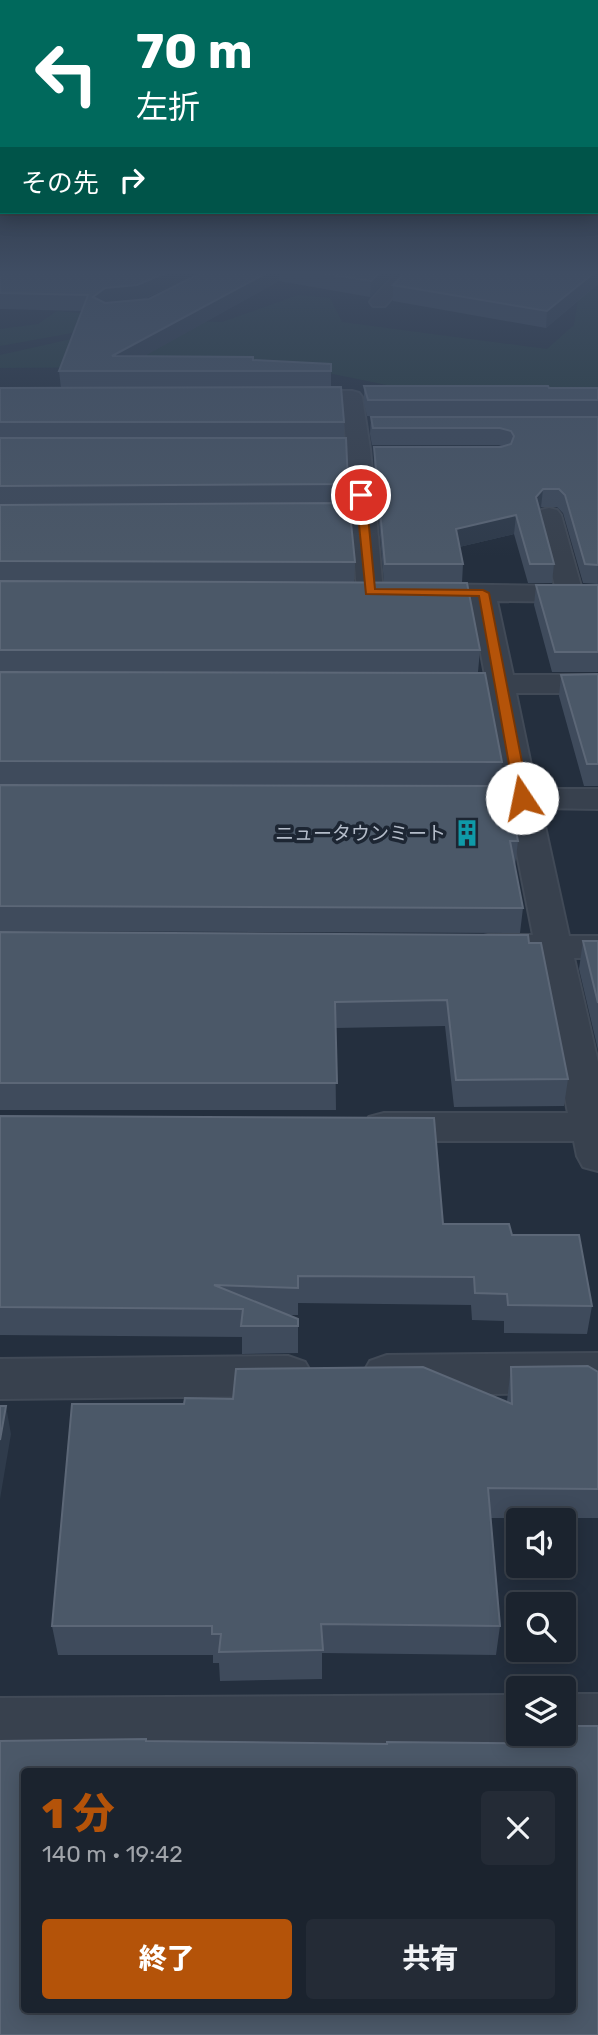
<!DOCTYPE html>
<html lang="ja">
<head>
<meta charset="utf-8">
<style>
	body { margin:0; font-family:Rubik,"Noto Sans JP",sans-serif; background:#242b36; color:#f1f3f6; height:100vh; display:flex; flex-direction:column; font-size:26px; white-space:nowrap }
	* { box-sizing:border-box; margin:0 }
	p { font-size:23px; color:#a0a4aa }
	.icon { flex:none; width:38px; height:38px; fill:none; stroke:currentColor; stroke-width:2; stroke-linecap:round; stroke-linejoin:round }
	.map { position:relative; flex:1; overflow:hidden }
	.details { position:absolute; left:21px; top:1768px; width:555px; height:245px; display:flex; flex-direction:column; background:#1b232e; border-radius:7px; box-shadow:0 4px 18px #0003,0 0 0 2px #39404a }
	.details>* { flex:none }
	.hud { position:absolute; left:0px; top:0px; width:598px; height:214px; box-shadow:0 4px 18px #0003,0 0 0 2px #39404a; background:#00695c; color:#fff; overflow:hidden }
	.tools { position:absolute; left:506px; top:1508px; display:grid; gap:14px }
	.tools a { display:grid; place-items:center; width:70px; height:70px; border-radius:7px; background:#1b232e; box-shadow:0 4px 18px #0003,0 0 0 2px #39404a; font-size:35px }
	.pin { position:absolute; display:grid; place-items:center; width:60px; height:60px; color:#fff; margin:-30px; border:4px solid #fff; border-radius:50%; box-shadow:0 2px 7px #0007 }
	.me { position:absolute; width:77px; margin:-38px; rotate:349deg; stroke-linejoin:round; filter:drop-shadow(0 0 5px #0008) }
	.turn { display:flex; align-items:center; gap:24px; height:147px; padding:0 21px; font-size:32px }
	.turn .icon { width:91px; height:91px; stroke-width:2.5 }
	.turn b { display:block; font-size:49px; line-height:60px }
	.then { display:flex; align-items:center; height:66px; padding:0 21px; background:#0003; gap:14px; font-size:26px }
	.round { display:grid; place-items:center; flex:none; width:74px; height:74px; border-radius:7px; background:#242b36 }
	.headline { display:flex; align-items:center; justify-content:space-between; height:119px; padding:0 21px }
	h1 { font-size:42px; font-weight:800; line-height:52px; color:#b45309 }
	.cta { display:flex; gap:14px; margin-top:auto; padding:14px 21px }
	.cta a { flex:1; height:80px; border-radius:7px; background:#b45309; color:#fff; font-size:28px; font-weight:800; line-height:80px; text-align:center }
	.cta a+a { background:#242b36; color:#f1f3f6 }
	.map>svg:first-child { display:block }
	.green { fill:#263c3f }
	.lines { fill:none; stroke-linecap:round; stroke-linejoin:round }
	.minor-casing { stroke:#414a57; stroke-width:4 }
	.minor { fill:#38414e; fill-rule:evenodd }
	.wall { fill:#3f4b5c }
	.shaded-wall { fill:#2f3b4b }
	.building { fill:#4b5868; stroke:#5c6777; stroke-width:2; fill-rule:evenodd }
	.route { fill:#b45309; stroke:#753606; stroke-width:2 }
	.labels { text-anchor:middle; stroke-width:7; stroke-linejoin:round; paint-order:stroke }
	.poi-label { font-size:19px; fill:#b4bcc9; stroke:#1d2633; text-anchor:end }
</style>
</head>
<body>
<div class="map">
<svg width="598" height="2035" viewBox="0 0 598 2035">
	<rect width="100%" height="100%" fill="#242f3e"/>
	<path class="green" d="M 598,290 L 598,387 L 406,389 L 328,373 L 157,367 L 0,368 L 0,355 L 156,320 L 222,322 L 298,295 L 330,298 L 342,322 L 547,349 L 574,325 L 579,293 Z
		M 57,311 L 124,317 L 67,334 L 0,346 L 0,329 L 38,324 Z"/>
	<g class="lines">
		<defs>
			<path id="minor" d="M 398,271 L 415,271 L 385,306 L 373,306 L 370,302 L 373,298 Z
				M 291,391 L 352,391 L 359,393 L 362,397 L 370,449 L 383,592 L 379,597 L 370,600 L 361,597 L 357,592 L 343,403 L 284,401 L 281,397 L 284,393 Z
				M 549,508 L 557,510 L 561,515 L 581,586 L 598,586 L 598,602 L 497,601 L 513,675 L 598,675 L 598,693 L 516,693 L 536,789 L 598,789 L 598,809 L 541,808 L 569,936 L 598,936 L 598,958 L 574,958 L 598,1062 L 598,1171 L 583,1167 L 577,1156 L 574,1141 L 384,1141 L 369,1137 L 363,1127 L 369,1117 L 384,1113 L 568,1113 L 538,957 L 488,957 L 475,954 L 470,946 L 475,938 L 488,935 L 533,935 L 508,808 L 457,808 L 446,805 L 441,798 L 446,791 L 457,788 L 505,789 L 488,693 L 426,690 L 422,684 L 426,678 L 485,675 L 471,600 L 409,597 L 405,592 L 409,587 L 418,584 L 555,586 L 537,515 L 541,510 Z
				M 598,1353 L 598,1393 L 387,1395 L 370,1389 L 362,1375 L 370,1361 L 387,1355 Z
				M 288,1356 L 305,1362 L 313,1376 L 305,1390 L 288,1396 L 0,1399 L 0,1359 Z
				M 564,1694 L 598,1694 L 598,1752 L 564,1752 L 543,1743 L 541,1739 L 539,1744 L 518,1753 L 0,1756 L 0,1698 L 518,1695 L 518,1734 L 564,1734 Z"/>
		</defs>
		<use href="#minor" class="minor-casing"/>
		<use href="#minor" class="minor"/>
	</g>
	<path class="wall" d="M 0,271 L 204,271 L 142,300 L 149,299 L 205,271 L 395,271 L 370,297 L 279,281 L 144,356 L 253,360 L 331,371 L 331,388 L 344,422 L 344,438 L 348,484 L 347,503 L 355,562 L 354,582 L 384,583 L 374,465 L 374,447 L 503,447 L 499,445 L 372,445 L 370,434 L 371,417 L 444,417 L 367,416 L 364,403 L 364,386 L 598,388 L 598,584 L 583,583 L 563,513 L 557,507 L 541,507 L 539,509 L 554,564 L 552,583 L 528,583 L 514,534 L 459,547 L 463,564 L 462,583 L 480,650 L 478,672 L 502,762 L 500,786 L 518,841 L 515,866 L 523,908 L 520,933 L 0,931 L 0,388 L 61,388 L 59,371 L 82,311 L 0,309 Z
		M 598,271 L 598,284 L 546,328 L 393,301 L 393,285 Z
		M 536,585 L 598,585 L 598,672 L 552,672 L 534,605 Z
		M 598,674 L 598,786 L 584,786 L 559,696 L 561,675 Z
		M 0,932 L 529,943 L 568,1079 L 564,1106 L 454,1107 L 445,1026 L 335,1028 L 336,1110 L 0,1110 Z
		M 583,941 L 598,941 L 598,1050 L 579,969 Z
		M 0,1116 L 443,1224 L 512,1235 L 592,1306 L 587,1334 L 504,1333 L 504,1321 L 472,1320 L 471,1305 L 298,1303 L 298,1315 L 288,1315 L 298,1319 L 298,1353 L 242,1354 L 242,1337 L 0,1335 Z
		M 511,1367 L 598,1372 L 598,1518 L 491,1518 L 500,1626 L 496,1655 L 322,1653 L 322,1679 L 220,1681 L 219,1663 L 213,1663 L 213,1655 L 58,1655 L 52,1626 L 184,1404 L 507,1401 Z
		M 568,1726 L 598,1726 L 598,2035 L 146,1741 L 387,1744 L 564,1744 Z"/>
	<path class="shaded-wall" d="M 170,271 L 204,271 L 138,301 L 106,304 L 93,297 L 105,288 Z
		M 270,271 L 279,271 L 279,281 L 118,371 L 112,356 Z
		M 381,271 L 395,271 L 370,297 L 371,281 Z
		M 596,271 L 598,271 L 597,284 L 546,328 L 547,311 Z
		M 543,489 L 541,507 L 534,516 L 536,497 Z
		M 516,515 L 514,534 L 455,548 L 456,529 Z
		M 6,1406 L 11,1434 L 0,1499 L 0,1440 Z"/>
	<path class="building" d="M 0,271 L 170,271 L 137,285 L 105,288 L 93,297 L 105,303 L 149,299 L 205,271 L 270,271 L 112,356 L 253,357 L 253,360 L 331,364 L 331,371 L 59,371 L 88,295 L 0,293 Z
		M 308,271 L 381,271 L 371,281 Z
		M 406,271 L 596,271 L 547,311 L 393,285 Z
		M 364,386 L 548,386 L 549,388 L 598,388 L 598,400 L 368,400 Z
		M 341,387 L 344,422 L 0,422 L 0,388 Z
		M 371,417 L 598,417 L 598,565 L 585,564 L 565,495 L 559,489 L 543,489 L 536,497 L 554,564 L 530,564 L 516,515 L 456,529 L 463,564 L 385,564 L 374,447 L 501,447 L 511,444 L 514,436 L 511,431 L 500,428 L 373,428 Z
		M 0,438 L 346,438 L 348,484 L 0,486 Z
		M 349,503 L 355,562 L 0,561 L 0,505 Z
		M 0,581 L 467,583 L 480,650 L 0,650 Z
		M 536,585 L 598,585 L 598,652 L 555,652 Z
		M 0,672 L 485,673 L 502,762 L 0,761 Z
		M 598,674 L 598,764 L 587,764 L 561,675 Z
		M 0,785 L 507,786 L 518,841 L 510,841 L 523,908 L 0,906 Z
		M 0,932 L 528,935 L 529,943 L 541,943 L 568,1079 L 456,1080 L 447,1000 L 335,1002 L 337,1083 L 0,1083 Z
		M 583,941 L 598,941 L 598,1003 Z
		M 0,1116 L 434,1118 L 443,1224 L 509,1224 L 512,1235 L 579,1235 L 592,1306 L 508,1305 L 507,1294 L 475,1293 L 474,1277 L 298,1276 L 298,1288 L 214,1285 L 298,1319 L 298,1326 L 241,1326 L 243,1309 L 0,1307 Z
		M 588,1366 L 598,1372 L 598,1489 L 488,1488 L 500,1626 L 321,1624 L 323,1650 L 219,1652 L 221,1634 L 212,1634 L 212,1626 L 52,1626 L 72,1404 L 184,1404 L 185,1398 L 233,1399 L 236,1369 L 423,1367 L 512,1404 L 511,1367 Z
		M 0,1406 L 6,1406 L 0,1440 Z
		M 568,1726 L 598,1726 L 598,2035 L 0,2035 L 0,1741 L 146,1739 L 146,1741 L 387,1744 L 387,1742 L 570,1744 ZM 24,1771 L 572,1771 L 572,2009 L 24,2009 Z"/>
	<linearGradient id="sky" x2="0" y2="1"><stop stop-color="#141a22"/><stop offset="0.49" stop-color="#3f4d63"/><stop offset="1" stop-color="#3f4d63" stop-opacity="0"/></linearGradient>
	<rect width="598" height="556" fill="url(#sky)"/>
	<path class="route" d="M 361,492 L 366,495 L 375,589 L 483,590 L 489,593 L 529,798 L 527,801 L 517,801 L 515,798 L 479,596 L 366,594 L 356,495 Z"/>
	<defs>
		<symbol id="building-bare" viewBox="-9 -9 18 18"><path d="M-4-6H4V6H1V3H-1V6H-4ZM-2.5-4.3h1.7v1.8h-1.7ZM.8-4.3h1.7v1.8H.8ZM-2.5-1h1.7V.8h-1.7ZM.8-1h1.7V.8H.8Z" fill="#0f9aa8" stroke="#1d2633" stroke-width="2.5" paint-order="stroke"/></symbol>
	</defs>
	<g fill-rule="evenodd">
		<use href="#building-bare" x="448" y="814" width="38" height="38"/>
	</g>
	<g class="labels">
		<g class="poi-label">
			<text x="446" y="840">ニュータウンミート</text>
		</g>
	</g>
</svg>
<div class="tools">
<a><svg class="icon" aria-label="sound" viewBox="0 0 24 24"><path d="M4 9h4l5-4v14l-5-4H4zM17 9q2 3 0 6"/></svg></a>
<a><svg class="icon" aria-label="search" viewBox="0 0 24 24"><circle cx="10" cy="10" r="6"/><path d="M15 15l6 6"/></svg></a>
<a><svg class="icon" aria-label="layers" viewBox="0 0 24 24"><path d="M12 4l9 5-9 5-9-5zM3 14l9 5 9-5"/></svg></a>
</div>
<div class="pin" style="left:361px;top:495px;background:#d93025"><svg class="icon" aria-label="arrive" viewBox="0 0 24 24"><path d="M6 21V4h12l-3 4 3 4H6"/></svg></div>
<svg class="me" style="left:522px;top:798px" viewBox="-20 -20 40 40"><circle r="19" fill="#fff"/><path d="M0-13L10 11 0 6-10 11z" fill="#b45309"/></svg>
<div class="hud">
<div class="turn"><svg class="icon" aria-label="left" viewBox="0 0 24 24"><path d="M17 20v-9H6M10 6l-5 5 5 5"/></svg><div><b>70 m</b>左折</div></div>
<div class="then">その先<svg class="icon" aria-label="right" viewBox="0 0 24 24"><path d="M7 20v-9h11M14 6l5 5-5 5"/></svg></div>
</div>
<section class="details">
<div class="headline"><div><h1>1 分</h1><p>140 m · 19:42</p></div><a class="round"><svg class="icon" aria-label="close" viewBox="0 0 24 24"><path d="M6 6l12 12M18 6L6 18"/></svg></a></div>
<div class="cta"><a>終了</a><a>共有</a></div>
</section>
</div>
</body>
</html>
